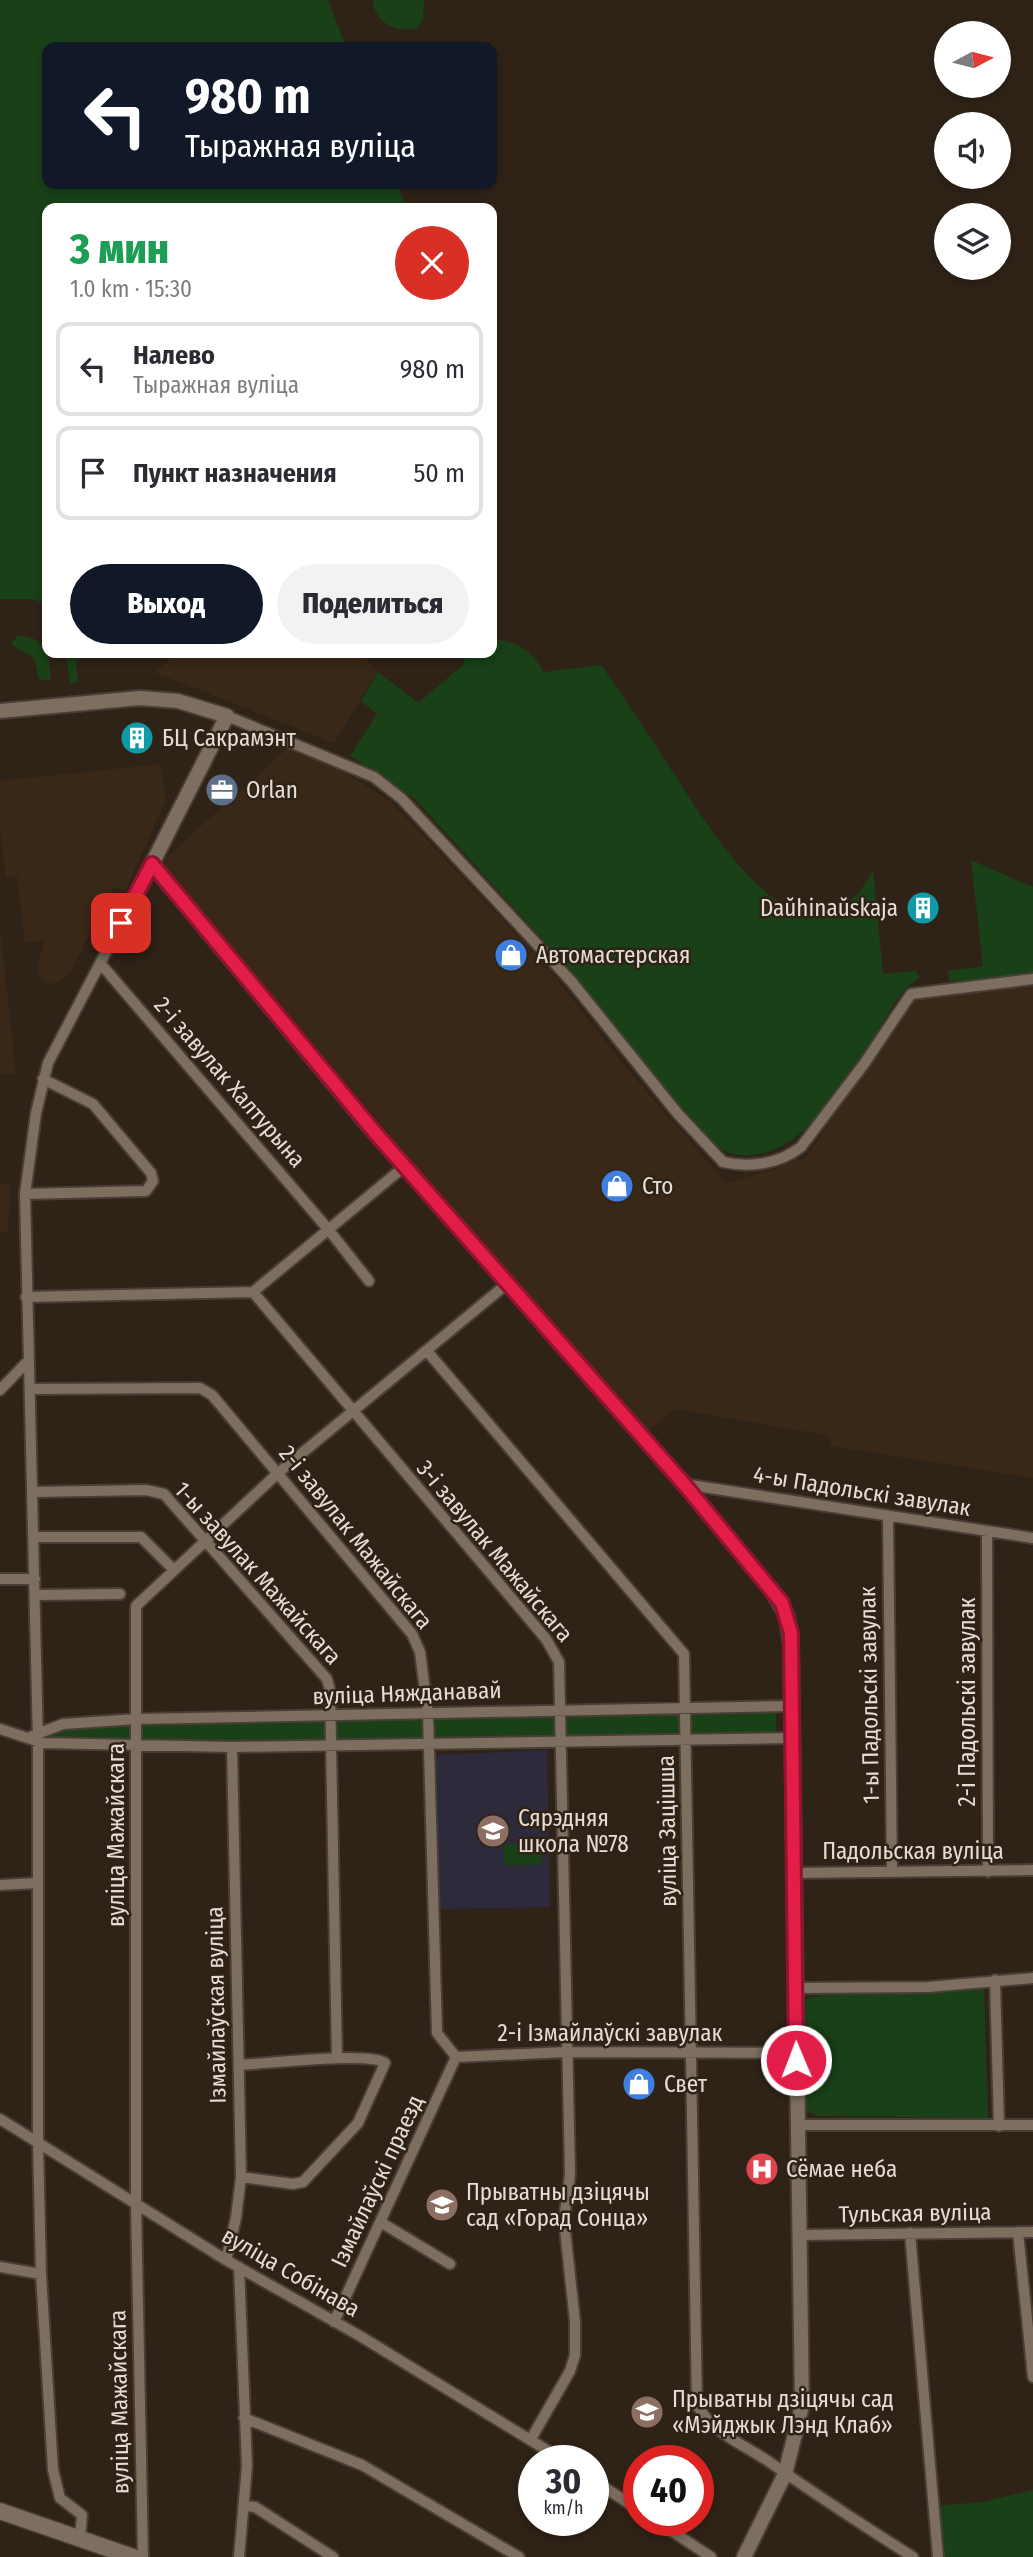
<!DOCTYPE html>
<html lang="ru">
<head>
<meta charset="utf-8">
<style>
	body { margin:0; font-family:"Fira Sans Condensed",sans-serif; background:#f2f2f3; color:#2b2b33; height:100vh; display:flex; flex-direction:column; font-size:26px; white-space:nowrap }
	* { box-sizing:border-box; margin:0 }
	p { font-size:23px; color:#7c7c81 }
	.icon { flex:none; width:38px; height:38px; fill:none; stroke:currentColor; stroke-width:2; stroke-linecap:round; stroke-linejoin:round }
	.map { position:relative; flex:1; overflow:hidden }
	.side { position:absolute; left:42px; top:203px; width:455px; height:455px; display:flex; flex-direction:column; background:#fff; border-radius:14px; box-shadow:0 4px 10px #0003 }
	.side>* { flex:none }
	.hud { position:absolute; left:42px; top:42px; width:455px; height:147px; border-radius:14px; box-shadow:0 4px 10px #0003; background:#111827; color:#fff; overflow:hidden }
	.needle { width:46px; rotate:83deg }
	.controls { position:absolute; left:934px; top:21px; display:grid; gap:14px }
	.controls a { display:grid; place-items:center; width:77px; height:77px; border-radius:50%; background:#fff; box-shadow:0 4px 10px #0003; font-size:35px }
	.speed { position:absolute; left:518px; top:2445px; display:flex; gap:14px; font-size:35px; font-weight:700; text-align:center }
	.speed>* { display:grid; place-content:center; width:91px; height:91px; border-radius:50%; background:#fff; box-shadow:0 4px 10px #0003; line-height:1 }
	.speed small { font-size:18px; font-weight:400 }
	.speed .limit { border:10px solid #d22; background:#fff; color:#111 }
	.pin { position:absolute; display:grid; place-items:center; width:60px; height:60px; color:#fff; margin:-30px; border-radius:14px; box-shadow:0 4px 10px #0006 }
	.me { position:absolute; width:77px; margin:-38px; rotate:359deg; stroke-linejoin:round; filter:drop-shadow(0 0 5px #0008) }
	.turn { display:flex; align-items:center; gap:24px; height:147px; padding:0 28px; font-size:32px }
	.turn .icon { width:91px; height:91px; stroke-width:2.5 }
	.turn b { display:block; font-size:49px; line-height:60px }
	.round { display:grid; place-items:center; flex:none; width:74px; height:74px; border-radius:37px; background:#f2f2f3 }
	.head { display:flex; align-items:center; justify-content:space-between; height:119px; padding:0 28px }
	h1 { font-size:42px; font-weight:800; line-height:52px; color:#1e9e55 }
	.button { display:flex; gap:14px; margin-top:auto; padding:14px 28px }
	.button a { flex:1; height:80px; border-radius:42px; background:#111827; color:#fff; font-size:28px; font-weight:800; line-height:80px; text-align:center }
	.button a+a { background:#f2f2f3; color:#2b2b33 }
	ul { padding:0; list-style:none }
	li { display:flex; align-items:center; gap:21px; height:94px; margin:0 14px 10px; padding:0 14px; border:4px solid #e1e1e2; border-radius:14px }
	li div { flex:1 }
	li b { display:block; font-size:26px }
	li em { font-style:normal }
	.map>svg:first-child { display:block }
	.built { fill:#392817 }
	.education { fill:#2d2b3b }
	.green { fill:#194016 }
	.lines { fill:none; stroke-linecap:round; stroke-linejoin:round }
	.minor-casing { stroke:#483e35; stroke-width:14 }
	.tertiary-casing { stroke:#483e35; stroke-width:18 }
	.secondary-casing { stroke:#483e35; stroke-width:19 }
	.minor { stroke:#7d6e60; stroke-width:10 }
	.tertiary { stroke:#7d6e60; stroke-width:14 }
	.secondary { stroke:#7d6e60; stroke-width:16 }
	.route-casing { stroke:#92132f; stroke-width:18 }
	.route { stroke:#e11d48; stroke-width:12 }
	.labels { text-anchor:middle; stroke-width:5; stroke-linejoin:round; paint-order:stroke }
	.poi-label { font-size:23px; fill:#e5ddd5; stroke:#2f2317; text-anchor:start }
	.street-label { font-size:23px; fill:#e5ddd5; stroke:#2f2317 }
</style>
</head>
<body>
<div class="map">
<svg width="1033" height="2557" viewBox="0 0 1033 2557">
	<rect width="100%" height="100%" fill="#2f2317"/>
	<path class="built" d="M 178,653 L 361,653 L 377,672 L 334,743 L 154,672 Z
		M 290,746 L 327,762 L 389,800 L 549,969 L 624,1065 L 727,1184 L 805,1158 L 913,998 L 1033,985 L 1033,1478 L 831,1446 L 831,1436 L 676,1409 L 646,1432 L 622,1409 L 160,863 Z
		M 161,764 L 166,800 L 125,891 L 114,887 L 71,971 L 60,981 L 48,984 L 39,975 L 38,966 L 44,941 L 25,942 L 17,876 L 6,877 L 0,830 L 0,781 Z
		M 0,928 L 16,1073 L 0,1075 Z
		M 0,1183 L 10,1184 L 8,1232 L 0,1233 Z"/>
	<path class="education" d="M 547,1750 L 550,1907 L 440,1909 L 436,1755 Z"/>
	<path class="green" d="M 0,0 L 328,0 L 346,47 L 47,47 L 47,184 L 397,184 L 406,208 L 47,208 L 47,604 L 32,599 L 0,599 Z
		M 373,0 L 424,0 L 423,20 L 417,28 C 396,33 374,23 373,0 Z
		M 17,636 C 45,635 52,657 50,681 L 39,679 L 34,658 L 11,644 Z
		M 492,640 C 518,640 530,650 544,672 L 601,665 C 626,699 649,735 672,771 C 710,829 807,994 873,870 L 883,974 L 916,971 L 920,977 C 899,991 891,1009 878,1031 C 849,1075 810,1150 752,1155 C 742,1156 730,1155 721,1149 C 712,1143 705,1134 697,1127 L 545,942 L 415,799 L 350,756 L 377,714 L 361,701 L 378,672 L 418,703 L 462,666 L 467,653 L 492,653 Z
		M 66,653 L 75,653 L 78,682 L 70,683 Z
		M 971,860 L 1033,887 L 1033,979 L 949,981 L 948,971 L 983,966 Z
		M 776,1707 L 776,1739 L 43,1743 L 42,1731 L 54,1726 Z
		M 504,1844 L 542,1844 L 541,1865 L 504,1865 Z
		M 984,1987 L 988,2118 L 816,2116 L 805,2109 L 806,1999 L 822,1995 Z
		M 1033,2490 L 1033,2557 L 938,2557 L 934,2506 L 982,2502 Z"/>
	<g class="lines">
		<defs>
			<path id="minor" d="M 227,716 L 374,777 L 402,799 L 571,981 L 678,1114 L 723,1162 C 750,1168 779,1164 801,1147 L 864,1064 L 911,994 L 1033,979
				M 100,963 L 328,1229 L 369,1281
				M 25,1194 L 146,1191 L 153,1181 L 151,1173 L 93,1104 L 43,1079
				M 253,1292 L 546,1639 L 559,1662 L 570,2174 L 564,2220 L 575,2322 L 575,2355 L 570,2371 L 531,2439
				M 253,1292 L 405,1166
				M 26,1297 L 253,1292
				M 427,1351 L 684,1654 L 697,2405 C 714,2434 741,2443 768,2461 C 815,2494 864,2526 913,2557
				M 30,1389 L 200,1388 L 212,1395 L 412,1634 L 420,1652 L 428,1714 L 437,2033 L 456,2057 L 566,2052 L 796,2053
				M 0,1390 L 28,1361
				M 684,1484 L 1033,1538
				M 32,1492 L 146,1490 L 164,1494 L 327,1679 L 330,1690 L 337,2058
				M 888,1517 L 892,1872
				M 987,1532 L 988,1872
				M 33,1537 L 141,1537 L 174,1570
				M 0,1579 L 35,1579
				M 35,1595 L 120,1594
				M 0,1729 L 43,1743 L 232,1747 L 792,1738
				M 32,1736 L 63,1724 L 137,1719 L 792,1706
				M 793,1873 L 1033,1870
				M 0,1885 L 37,1883
				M 995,1980 L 999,2126
				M 795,1988 L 928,1987 L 1033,1978
				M 239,2065 C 264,2064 369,2051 385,2063 L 358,2123 L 303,2182 L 293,2184 L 241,2177
				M 0,2119 L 226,2260 L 360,2336 L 563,2460
				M 797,2125 L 1033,2125
				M 382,2223 L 450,2264
				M 1018,2232 L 1033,2377
				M 910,2233 L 938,2557
				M 798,2235 L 1033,2232
				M 226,2260 L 236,2218 L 241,2177 L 232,1747
				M 0,2267 L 41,2274
				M 239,2267 L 247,2466 L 239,2557
				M 334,2322 L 456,2057
				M 244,2418 L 362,2465 L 519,2557
				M 593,2480 L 639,2510
				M 246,2506 L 255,2507 L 333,2557
				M 655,2520 L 711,2557
				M 80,2537 L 82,2515 L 60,2498 L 53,2470 L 41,2274 L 38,2142 L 38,1743 L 25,1194 L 36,1113 L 48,1063 L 152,864
				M 143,2557 L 136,2204 L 136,1606 L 278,1473 L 508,1283"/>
			<path id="tertiary" d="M 0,711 L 140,698 L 178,701 L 227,716 L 152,864 L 363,1119 L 684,1484 L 773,1592 L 787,1616 L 791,1646 L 802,2406 L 785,2474 L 744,2557"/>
			<path id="secondary" d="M 0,2511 L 133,2557"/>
		</defs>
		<use href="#minor" class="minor-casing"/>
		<use href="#tertiary" class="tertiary-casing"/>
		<use href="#secondary" class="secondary-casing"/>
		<use href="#minor" class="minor"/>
		<use href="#tertiary" class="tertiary"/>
		<use href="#secondary" class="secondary"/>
	</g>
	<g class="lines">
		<defs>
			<path id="route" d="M 121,923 L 152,864 L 377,1135 L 684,1484 L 782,1603 L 791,1633 L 796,2060"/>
		</defs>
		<use href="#route" class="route-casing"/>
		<use href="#route" class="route"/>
	</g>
	<defs>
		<symbol id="building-disc" viewBox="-11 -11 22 22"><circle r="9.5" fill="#0f9aa8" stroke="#2f2317"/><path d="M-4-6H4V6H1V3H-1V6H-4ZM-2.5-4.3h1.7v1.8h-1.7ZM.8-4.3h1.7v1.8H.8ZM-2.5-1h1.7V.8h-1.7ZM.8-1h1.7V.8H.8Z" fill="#fff"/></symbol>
		<symbol id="office-disc" viewBox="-11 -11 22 22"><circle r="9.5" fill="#5c6f8a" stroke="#2f2317"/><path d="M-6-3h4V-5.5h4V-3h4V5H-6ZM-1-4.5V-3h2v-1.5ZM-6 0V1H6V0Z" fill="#fff"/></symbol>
		<symbol id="shop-disc" viewBox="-11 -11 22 22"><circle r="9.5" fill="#3f7fe0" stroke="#2f2317"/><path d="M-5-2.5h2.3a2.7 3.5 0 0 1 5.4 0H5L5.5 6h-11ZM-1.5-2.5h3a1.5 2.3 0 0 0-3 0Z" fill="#fff"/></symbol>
		<symbol id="school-disc" viewBox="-11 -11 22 22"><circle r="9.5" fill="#8d6e63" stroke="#2f2317"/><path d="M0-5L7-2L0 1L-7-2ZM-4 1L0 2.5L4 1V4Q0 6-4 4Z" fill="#fff"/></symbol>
		<symbol id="hospital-disc" viewBox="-11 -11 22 22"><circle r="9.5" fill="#e0444e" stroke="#2f2317"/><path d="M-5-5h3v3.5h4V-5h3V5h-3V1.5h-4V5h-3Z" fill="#fff"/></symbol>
	</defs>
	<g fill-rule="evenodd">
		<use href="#building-disc" x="118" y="719" width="38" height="38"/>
		<use href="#office-disc" x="203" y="771" width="38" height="38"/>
		<use href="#building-disc" x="904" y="889" width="38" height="38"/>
		<use href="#shop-disc" x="492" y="936" width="38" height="38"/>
		<use href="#shop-disc" x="598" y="1167" width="38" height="38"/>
		<use href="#school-disc" x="474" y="1812" width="38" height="38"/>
		<use href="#shop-disc" x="620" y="2065" width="38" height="38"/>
		<use href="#hospital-disc" x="743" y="2150" width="38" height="38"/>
		<use href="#school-disc" x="423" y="2186" width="38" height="38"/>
		<use href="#school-disc" x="628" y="2393" width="38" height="38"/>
	</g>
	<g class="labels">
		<g class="poi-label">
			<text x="162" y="746">БЦ Сакрамэнт</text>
			<text x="246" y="798">Orlan</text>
			<text x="898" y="916" text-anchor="end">Daŭhinaŭskaja</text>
			<text x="536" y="963">Автомастерская</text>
			<text x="642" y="1194">Сто</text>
			<text x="518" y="1826">Сярэдняя<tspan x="518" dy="26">школа №78</tspan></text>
			<text x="664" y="2092">Свет</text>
			<text x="786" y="2177">Сёмае неба</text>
			<text x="466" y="2200">Прыватны дзіцячы<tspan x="466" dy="26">сад «Горад Сонца»</tspan></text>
			<text x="672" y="2407">Прыватны дзіцячы сад<tspan x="672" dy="26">«Мэйджык Лэнд Клаб»</tspan></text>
		</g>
		<g class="street-label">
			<text transform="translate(230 1082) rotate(49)" y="8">2-і завулак Халтурына</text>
			<text transform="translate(862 1491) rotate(9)" y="8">4-ы Падольскі завулак</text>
			<text transform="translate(356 1537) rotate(51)" y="8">2-і завулак Мажайскага</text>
			<text transform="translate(495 1551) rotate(50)" y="8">3-і завулак Мажайскага</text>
			<text transform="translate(258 1573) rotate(48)" y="8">1-ы завулак Мажайскага</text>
			<text transform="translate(407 1693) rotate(-2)" y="8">вуліца Няжданавай</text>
			<text transform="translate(869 1695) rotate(-91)" y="8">1-ы Падольскі завулак</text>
			<text transform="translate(967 1702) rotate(-90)" y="8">2-і Падольскі завулак</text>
			<text transform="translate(667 1831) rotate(-91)" y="8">вуліца Зацішша</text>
			<text transform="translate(116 1835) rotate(-90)" y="8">вуліца Мажайскага</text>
			<text x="913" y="1859">Падольская вуліца</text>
			<text transform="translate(216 2005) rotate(-91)" y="8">Ізмайлаўская вуліца</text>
			<text x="610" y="2041">2-і Ізмайлаўскі завулак</text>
			<text transform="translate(377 2181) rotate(-65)" y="8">Ізмайлаўскі праезд</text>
			<text transform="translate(915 2213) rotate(-1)" y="8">Тульская вуліца</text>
			<text transform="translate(291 2272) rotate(30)" y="8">вуліца Собінава</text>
			<text transform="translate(119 2402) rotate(-91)" y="8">вуліца Мажайскага</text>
		</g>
	</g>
</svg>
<div class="controls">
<a><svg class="needle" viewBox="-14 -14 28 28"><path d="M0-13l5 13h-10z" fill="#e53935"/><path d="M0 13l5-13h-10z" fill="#7c7c81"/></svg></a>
<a><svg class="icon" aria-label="sound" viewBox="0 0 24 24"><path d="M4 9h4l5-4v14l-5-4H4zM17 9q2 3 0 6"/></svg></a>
<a><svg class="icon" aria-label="layers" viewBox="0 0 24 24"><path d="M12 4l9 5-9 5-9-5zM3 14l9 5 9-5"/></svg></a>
</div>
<div class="speed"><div>30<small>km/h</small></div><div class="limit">40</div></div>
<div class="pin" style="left:121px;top:923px;background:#d93025"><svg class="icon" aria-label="arrive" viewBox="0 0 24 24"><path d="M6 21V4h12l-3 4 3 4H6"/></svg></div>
<svg class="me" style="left:796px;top:2060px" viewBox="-20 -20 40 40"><circle r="17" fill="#e11d48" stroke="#fff" stroke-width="3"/><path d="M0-11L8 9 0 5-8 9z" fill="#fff"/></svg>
<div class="hud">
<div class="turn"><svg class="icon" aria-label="left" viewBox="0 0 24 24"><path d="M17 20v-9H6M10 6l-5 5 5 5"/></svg><div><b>980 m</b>Тыражная вуліца</div></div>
</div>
<section class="side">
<div class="head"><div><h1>3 мин</h1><p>1.0 km · 15:30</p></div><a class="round" style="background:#d93025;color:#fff"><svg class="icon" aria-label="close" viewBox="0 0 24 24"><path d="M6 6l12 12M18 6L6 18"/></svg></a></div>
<ul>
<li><svg class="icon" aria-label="left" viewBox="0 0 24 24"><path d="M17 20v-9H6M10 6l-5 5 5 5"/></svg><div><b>Налево</b><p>Тыражная вуліца</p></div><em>980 m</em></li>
<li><svg class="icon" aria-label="arrive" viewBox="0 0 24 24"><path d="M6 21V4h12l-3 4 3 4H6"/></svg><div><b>Пункт назначения</b></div><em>50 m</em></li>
</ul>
<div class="button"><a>Выход</a><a>Поделиться</a></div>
</section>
</div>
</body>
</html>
